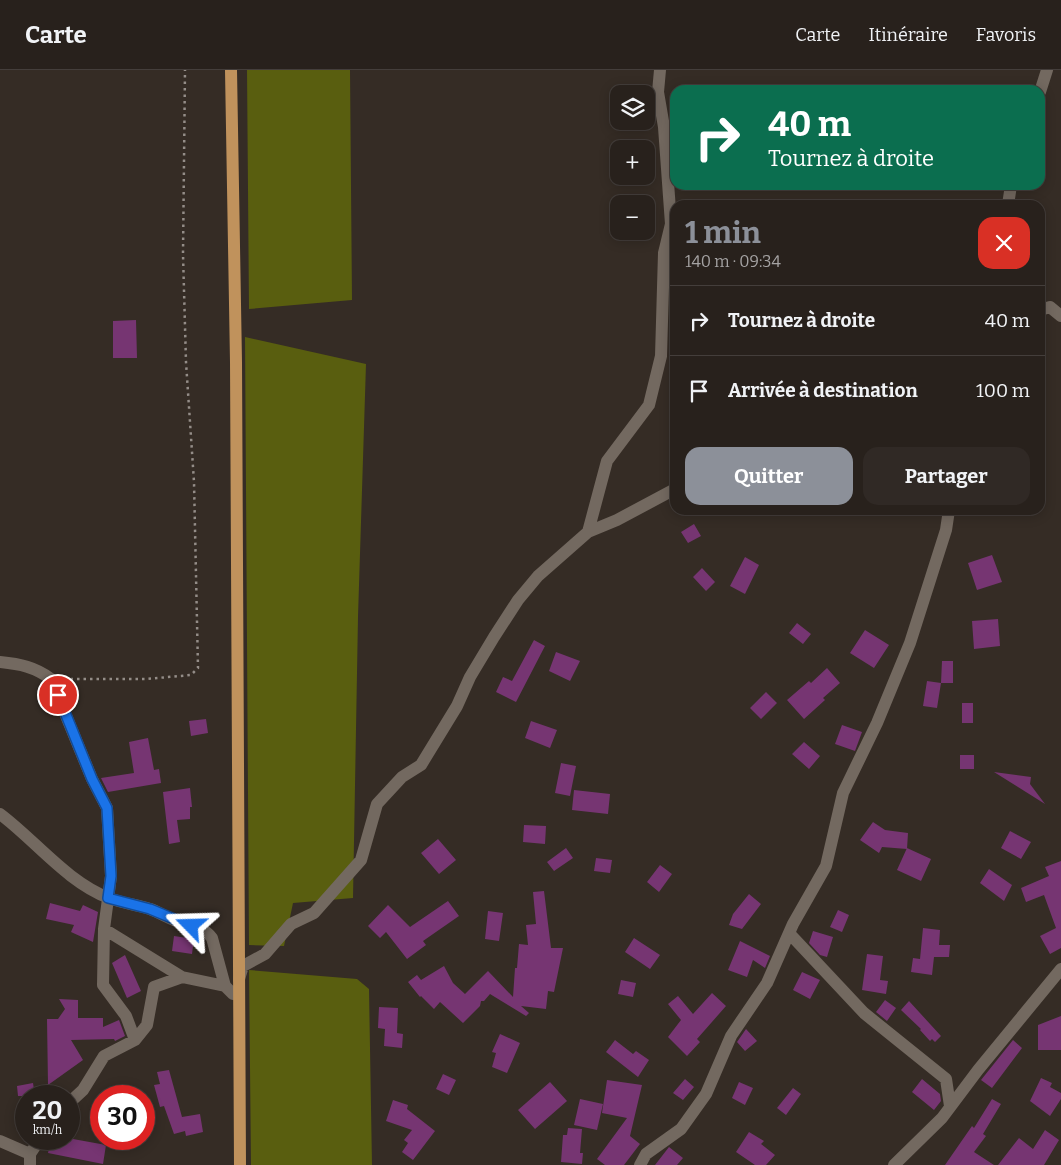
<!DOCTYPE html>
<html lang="fr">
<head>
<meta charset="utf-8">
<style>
	body { margin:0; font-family:Bitter,serif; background:#302925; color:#f1f3f6; height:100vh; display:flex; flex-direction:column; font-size:19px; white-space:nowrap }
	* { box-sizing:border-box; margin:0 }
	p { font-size:16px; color:#a5a3a3 }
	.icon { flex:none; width:28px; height:28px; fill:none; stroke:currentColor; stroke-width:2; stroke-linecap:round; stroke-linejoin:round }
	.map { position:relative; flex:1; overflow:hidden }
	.side { position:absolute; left:670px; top:130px; width:375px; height:315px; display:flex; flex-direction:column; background:#28211c; border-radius:15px; box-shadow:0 2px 12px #0003,0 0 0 1px #443e3b }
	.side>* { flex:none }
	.hud { position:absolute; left:670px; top:15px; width:375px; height:105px; border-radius:15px; box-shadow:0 2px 12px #0003,0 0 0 1px #443e3b; background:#0b6e4f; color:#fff; overflow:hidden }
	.fabs { position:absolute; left:610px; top:15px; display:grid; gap:10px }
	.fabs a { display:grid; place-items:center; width:45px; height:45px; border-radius:10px; background:#28211c; box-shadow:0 2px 12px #0003,0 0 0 1px #443e3b; font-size:25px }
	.speed { position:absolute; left:15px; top:1015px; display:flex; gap:10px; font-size:25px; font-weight:700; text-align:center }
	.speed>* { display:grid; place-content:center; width:65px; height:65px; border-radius:50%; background:#28211c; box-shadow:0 2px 12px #0003,0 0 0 1px #443e3b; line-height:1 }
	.speed small { font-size:12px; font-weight:400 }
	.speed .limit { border:8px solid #d22; background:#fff; color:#111 }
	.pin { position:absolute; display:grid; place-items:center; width:42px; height:42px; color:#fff; margin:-21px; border:2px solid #fff; border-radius:50%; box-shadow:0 1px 5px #0007 }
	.me { position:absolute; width:55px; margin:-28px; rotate:292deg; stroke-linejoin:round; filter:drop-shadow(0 0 4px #0008) }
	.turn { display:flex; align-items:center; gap:18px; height:105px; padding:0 15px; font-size:22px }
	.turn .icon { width:65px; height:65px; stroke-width:2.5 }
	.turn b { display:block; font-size:35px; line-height:42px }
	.round { display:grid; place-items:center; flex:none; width:52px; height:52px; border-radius:15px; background:#302925 }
	.summary { display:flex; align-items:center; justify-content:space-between; height:85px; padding:0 15px }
	h1 { font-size:30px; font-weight:700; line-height:38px; color:#8c9099 }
	.action { display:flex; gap:10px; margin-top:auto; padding:10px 15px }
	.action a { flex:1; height:58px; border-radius:15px; background:#8c9099; color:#fff; font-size:20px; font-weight:700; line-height:58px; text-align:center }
	.action a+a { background:#302925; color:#f1f3f6 }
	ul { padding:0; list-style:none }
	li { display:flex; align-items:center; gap:15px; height:70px; padding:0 15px; border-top:1px solid #443e3b }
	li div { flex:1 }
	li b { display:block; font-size:19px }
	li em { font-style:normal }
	header { display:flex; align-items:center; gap:30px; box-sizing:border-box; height:70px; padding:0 25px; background:#28211c; border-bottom:1px solid #443e3b }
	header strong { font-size:24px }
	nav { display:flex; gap:28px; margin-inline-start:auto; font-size:18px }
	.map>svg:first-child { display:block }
	.forest { fill:#595e0f }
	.building { fill:#763572 }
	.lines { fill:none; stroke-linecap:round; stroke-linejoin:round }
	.path { stroke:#948d88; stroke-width:2.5; stroke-dasharray:2.5 4; stroke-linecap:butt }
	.minor { stroke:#736960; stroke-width:12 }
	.major { stroke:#c0925c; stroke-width:12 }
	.route-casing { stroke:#114b97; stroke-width:12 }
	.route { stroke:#1a73e8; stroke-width:9 }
</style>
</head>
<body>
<header>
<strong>Carte</strong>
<nav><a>Carte</a><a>Itinéraire</a><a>Favoris</a></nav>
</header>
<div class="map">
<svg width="1061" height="1095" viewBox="0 0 1061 1095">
	<rect width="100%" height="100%" fill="#352c25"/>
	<path class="forest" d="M 247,0 L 350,0 L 352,230 L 249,239 Z
		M 245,267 L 366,294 L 358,547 L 353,828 L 293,833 L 284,876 L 249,875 Z
		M 249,900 L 357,909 L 369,919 L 372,1095 L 251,1095 Z"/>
	<path class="building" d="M 136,250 L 137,288 L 113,288 L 113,251 Z
		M 694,454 L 701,466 L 688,473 L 681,462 Z
		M 992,485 L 1002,512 L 977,520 L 968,493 Z
		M 745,487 L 759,495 L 745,524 L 730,516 Z
		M 702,498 L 715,512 L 706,521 L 693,507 Z
		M 998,549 L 1000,576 L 974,579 L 972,551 Z
		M 797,553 L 811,564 L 803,574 L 789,563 Z
		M 865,560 L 889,575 L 874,598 L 850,583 Z
		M 534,570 L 545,576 L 516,632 L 496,622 L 503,607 L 512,611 Z
		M 556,582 L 580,591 L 570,611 L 549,601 Z
		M 942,591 L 953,591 L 953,613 L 941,613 Z
		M 827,598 L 840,613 L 823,628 L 825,630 L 804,649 L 787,630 L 809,611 L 811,613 Z
		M 927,611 L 941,613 L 937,638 L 923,636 Z
		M 766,622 L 777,633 L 761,649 L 750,638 Z
		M 962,633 L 973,633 L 973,653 L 962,653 Z
		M 206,649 L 208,663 L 191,666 L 189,651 Z
		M 531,651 L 557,660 L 550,678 L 525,668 Z
		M 842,655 L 862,662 L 855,681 L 835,674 Z
		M 148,668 L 154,700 L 159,699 L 161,713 L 108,722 L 101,708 L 134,703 L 129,672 Z
		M 804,672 L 820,686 L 809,699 L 792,684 Z
		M 960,685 L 974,685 L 974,699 L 960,699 Z
		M 561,693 L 576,696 L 570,726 L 555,723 Z
		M 994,702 L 1031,707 L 1030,714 L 1045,734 Z
		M 190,718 L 192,737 L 190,737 L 190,749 L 177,750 L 180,772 L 169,774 L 163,722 Z
		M 574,720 L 610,724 L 608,744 L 572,740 Z
		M 873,752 L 885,760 L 908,763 L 907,779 L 882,777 L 879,783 L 860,770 Z
		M 524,755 L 546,756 L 545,774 L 523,772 Z
		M 1010,761 L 1031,772 L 1021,789 L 1001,778 Z
		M 438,769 L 456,790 L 439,804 L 421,783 Z
		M 566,778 L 573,788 L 554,801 L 547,792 Z
		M 907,778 L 931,789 L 921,811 L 897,800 Z
		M 596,788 L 612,790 L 610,803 L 594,801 Z
		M 1061,791 L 1061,878 L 1050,884 L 1040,866 L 1056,858 L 1044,825 L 1026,832 L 1021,818 L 1049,806 L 1045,797 Z
		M 660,795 L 672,804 L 659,822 L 647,812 Z
		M 989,799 L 1012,815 L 1004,831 L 980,813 Z
		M 544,821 L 551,878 L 563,878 L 554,922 L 548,921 L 546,939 L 521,936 L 529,943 L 526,946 L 490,924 L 484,931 L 481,931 L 480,936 L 463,953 L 440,932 L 434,939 L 421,926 L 420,927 L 408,912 L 417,905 L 421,910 L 444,896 L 453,913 L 465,924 L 488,901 L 513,927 L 515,898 L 517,898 L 519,874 L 528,875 L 526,855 L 536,854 L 533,822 Z
		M 749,824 L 761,834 L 742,859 L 729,855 L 733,844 Z
		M 448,831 L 459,846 L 423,871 L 426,875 L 407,889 L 386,862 L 380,868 L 368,856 L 388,835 L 410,857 Z
		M 50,833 L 80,841 L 83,835 L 98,842 L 93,872 L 71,862 L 74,855 L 46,849 Z
		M 838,840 L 849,845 L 842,862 L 830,857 Z
		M 488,841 L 503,843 L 499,871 L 485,869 Z
		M 923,858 L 940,860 L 939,875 L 950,875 L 949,887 L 934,887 L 932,905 L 911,902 L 913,888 L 920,889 Z
		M 813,861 L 833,867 L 827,887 L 820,885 L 809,873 Z
		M 174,866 L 194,869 L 192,884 L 172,881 Z
		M 634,868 L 660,885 L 650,899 L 625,882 Z
		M 740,871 L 770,886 L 765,898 L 753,890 L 747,907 L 728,900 Z
		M 867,884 L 883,886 L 880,910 L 888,911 L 886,924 L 862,920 Z
		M 125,885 L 141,921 L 127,928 L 112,893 Z
		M 802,902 L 820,910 L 810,929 L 793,920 Z
		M 621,910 L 636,913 L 633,927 L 618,924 Z
		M 712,923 L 726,936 L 697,969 L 700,972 L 687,986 L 668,967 L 681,950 L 668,934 L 678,926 L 693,944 Z
		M 59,929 L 78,930 L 78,948 L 103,948 L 103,957 L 119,950 L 125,966 L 115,971 L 114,969 L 71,970 L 83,990 L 48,1015 L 47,949 L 58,949 L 65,939 Z
		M 885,930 L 896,938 L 887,951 L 876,942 Z
		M 909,931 L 941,966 L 935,972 L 932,969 L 930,971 L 920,960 L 921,959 L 901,940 Z
		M 379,937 L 398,938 L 397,963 L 403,964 L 402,978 L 384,976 L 385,959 L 378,958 Z
		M 1061,946 L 1061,980 L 1038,980 L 1038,955 Z
		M 746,959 L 757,971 L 745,981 L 737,972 Z
		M 500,964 L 520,973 L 507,1003 L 492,997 L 496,983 L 492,982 Z
		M 615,970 L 633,984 L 636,981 L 649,990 L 638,1007 L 606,982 Z
		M 1013,970 L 1022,978 L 992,1018 L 981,1010 Z
		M 169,1000 L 182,1047 L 200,1044 L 203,1062 L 186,1066 L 185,1061 L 174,1064 L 164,1036 L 160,1037 L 154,1015 L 160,1014 L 157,1002 Z
		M 443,1004 L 456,1010 L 449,1025 L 436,1019 Z
		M 1041,1008 L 1052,1013 L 1050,1017 L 1061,1023 L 1061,1029 L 1050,1046 L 1030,1031 Z
		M 685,1009 L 694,1017 L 683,1030 L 673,1023 Z
		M 922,1009 L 940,1024 L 941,1031 L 934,1040 L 912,1022 Z
		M 607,1010 L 642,1015 L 630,1066 L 640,1074 L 624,1095 L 605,1095 L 597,1089 L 627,1048 L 602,1043 Z
		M 550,1012 L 567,1031 L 535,1059 L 518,1040 Z
		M 739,1012 L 753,1018 L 745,1035 L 732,1028 Z
		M 33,1013 L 35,1026 L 18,1026 L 17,1016 Z
		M 793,1018 L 801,1024 L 786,1045 L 777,1038 Z
		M 580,1029 L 603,1034 L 597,1060 L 574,1055 Z
		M 992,1029 L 1001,1034 L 983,1064 L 986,1066 L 974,1082 L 994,1095 L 945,1095 L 972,1056 L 974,1058 Z
		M 393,1030 L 408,1035 L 407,1039 L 435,1061 L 413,1090 L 402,1082 L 408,1073 L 404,1070 L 412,1060 L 386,1051 Z
		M 568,1058 L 582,1059 L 580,1083 L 583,1083 L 582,1094 L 561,1092 L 563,1065 L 567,1065 Z
		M 1045,1060 L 1059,1070 L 1044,1095 L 998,1095 L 1019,1068 L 1033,1079 Z
		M 749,1062 L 764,1071 L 761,1074 L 775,1085 L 766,1095 L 755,1095 L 736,1082 Z
		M 51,1069 L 73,1069 L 106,1075 L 103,1094 L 48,1083 Z
		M 669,1077 L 683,1088 L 677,1095 L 655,1095 Z"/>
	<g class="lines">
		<path class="path" d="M 64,609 L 146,609 L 191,605 L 198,598 L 194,412 L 186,292 L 183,184 L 185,0"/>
		<path class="minor" d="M 1040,22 L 1047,0
			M 1008,135 L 1011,115
			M 1040,240 L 1050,237 L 1061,246
			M 588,462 L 607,391 L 649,335 L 661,286 L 664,183 L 671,154 L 664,57 L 658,22 L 660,0
			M 0,592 C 20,594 35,597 51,609 L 92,709 L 107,738 L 111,806 L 104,859 L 103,915 L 126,946 L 135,970
			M 0,744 C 36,771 67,812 109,828 C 122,833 137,835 150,839 C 161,843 171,850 182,853 C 194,857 204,857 212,868 L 225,916
			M 104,859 L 182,907 L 225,916 L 233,924 L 238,923
			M 789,863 L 864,943 L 946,1009 L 950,1036
			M 239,909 L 243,896 L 265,884 L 291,854 L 314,843 L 361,790 L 377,734 L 402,707 L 421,695 L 457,636 L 470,607 L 494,567 L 518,530 L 538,506 L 588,462 L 617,450 L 675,419
			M 69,1033 L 83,1020 L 104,986 L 135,970 L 147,955 L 154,917 L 182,907
			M 0,1071 L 30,1084 L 30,1095
			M 30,1084 L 40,1069
			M 640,1095 L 646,1084 L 681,1059 L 706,1024 L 731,966 L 767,913 L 793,854 L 826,796 L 843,723 L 877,653 L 910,573 L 946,460 L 949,440
			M 894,1095 L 942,1048 L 978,1000 L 1061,899"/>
		<path class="major" d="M 231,0 L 236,292 L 240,1095"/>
	</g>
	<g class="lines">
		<defs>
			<path id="route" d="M 58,625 L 92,709 L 107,738 L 111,806 L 108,828 L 150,839 L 191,856"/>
		</defs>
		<use href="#route" class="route-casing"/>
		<use href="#route" class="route"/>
	</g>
</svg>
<div class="fabs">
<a><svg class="icon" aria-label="layers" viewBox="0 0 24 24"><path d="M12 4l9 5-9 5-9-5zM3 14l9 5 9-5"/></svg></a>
<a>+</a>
<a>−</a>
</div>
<div class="speed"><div>20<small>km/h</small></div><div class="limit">30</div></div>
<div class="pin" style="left:58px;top:625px;background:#d93025"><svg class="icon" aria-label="arrive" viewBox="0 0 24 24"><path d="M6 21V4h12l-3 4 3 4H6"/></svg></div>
<svg class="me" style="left:191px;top:856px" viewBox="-20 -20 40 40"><path d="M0-17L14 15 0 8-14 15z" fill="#1a73e8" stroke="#fff" stroke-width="4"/></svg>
<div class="hud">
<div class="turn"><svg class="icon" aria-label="right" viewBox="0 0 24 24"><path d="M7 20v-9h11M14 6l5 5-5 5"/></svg><div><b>40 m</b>Tournez à droite</div></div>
</div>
<section class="side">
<div class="summary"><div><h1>1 min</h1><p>140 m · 09:34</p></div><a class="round" style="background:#d93025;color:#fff"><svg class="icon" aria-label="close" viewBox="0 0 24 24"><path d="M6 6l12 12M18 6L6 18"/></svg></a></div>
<ul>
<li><svg class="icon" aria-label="right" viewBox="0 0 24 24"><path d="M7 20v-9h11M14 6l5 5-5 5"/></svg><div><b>Tournez à droite</b></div><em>40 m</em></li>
<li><svg class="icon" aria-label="arrive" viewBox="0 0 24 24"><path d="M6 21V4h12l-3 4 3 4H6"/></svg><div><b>Arrivée à destination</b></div><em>100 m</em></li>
</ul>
<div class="action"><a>Quitter</a><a>Partager</a></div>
</section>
</div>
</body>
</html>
